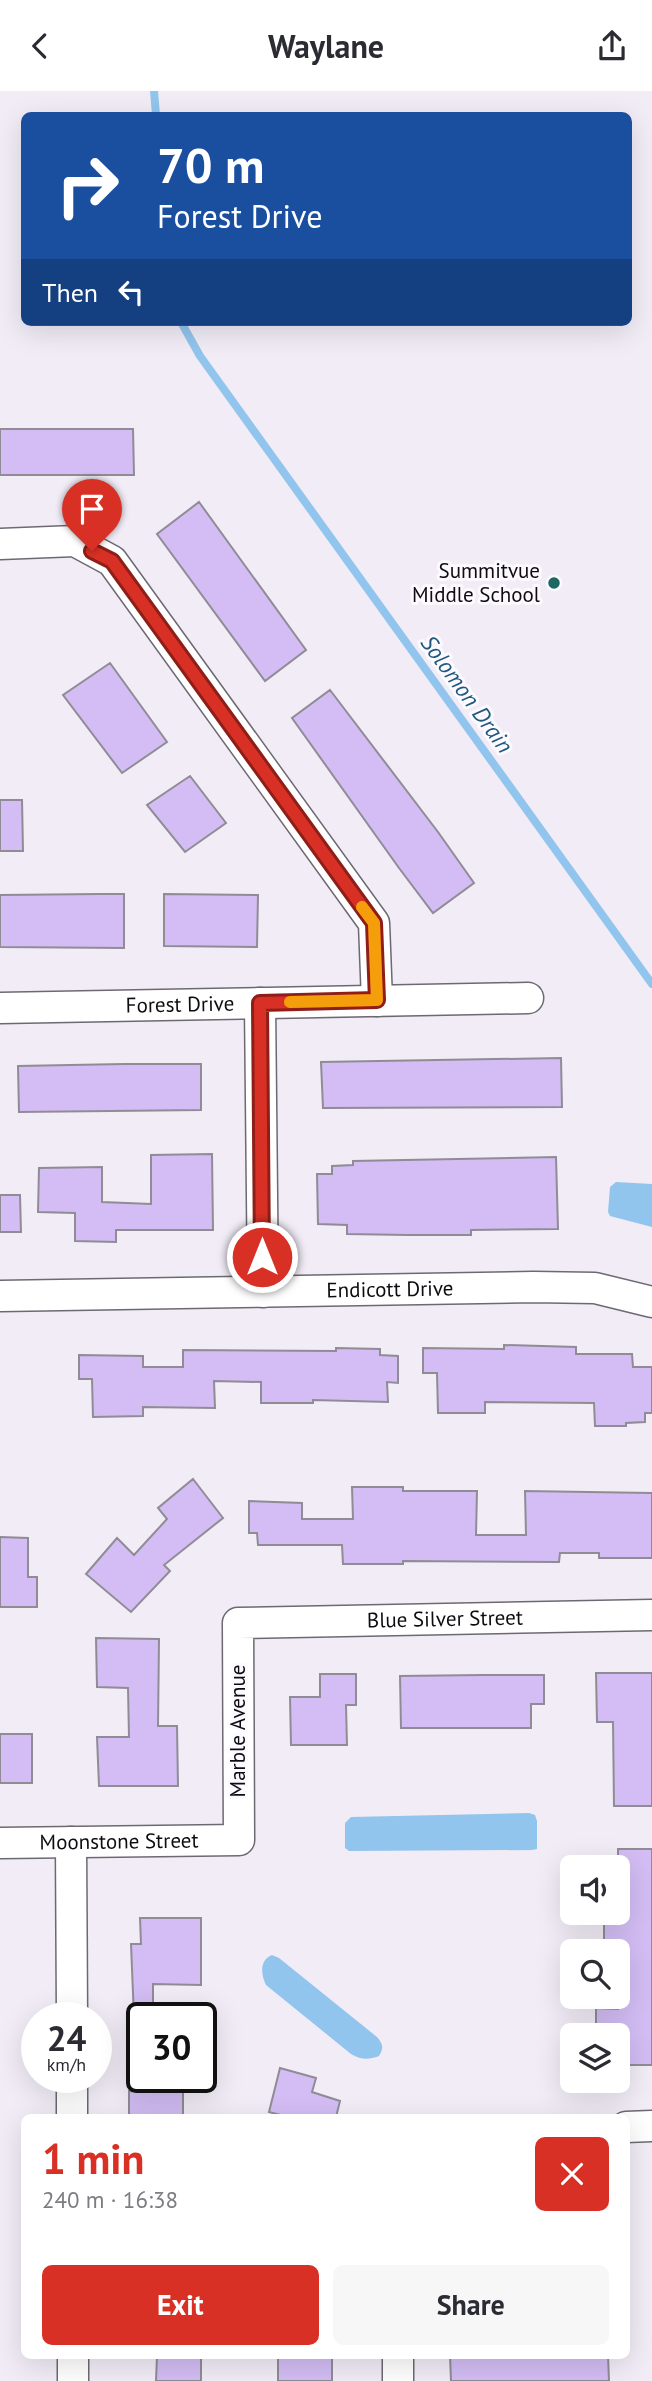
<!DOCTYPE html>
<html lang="en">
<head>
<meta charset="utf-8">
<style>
	body { margin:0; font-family:"PT Sans",sans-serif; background:#f7f7f7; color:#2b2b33; height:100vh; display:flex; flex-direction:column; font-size:26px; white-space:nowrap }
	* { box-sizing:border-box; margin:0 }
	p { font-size:23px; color:#7c7c81 }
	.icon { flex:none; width:38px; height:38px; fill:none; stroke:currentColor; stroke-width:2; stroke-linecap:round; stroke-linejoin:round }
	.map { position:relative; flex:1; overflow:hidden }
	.drawer { position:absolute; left:21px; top:2023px; width:609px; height:245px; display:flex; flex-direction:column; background:#fff; border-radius:10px; box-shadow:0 7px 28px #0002 }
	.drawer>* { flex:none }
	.top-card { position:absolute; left:21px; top:21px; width:611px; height:214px; border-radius:10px; box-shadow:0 7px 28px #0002; background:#1a4fa0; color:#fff; overflow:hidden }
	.fabs { position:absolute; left:560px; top:1764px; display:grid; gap:14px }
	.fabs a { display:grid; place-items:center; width:70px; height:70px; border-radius:10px; background:#fff; box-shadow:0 7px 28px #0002; font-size:35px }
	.speed { position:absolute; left:21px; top:1911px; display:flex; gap:14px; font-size:35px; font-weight:700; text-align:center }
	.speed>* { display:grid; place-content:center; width:91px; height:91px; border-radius:50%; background:#fff; box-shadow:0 7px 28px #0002; line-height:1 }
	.speed small { font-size:18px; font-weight:400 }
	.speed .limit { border:4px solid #111; border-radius:10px; background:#fff; color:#111 }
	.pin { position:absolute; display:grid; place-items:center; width:60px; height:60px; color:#fff; margin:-72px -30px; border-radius:50% 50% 50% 0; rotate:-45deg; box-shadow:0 0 7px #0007 }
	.pin .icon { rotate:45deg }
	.me { position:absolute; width:77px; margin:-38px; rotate:0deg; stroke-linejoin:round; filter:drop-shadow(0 0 5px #0008) }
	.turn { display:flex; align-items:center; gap:24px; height:147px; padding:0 21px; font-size:32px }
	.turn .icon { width:91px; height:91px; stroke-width:2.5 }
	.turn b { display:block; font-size:49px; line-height:60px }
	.then { display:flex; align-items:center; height:66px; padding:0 21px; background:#0003; gap:14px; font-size:26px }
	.round { display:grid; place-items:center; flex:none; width:74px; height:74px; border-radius:10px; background:#f7f7f7 }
	.overview { display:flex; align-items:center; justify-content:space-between; height:119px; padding:0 21px }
	h1 { font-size:42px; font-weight:800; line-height:52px; color:#d93025 }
	.action { display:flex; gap:14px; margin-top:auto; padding:14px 21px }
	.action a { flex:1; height:80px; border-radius:10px; background:#d93025; color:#fff; font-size:28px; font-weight:800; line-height:80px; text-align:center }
	.action a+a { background:#f7f7f7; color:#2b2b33 }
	header { display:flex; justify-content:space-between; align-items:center; height:91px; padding:0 21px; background:#fff; font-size:32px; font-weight:800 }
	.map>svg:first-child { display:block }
	.water { fill:#92c5ed }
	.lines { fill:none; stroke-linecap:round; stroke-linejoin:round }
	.stream { stroke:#92c5ed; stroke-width:8 }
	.building { fill:#d3bdf4; stroke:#908c96; stroke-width:2 }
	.minor-casing { stroke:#6d6972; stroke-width:33 }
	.minor { stroke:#fff; stroke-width:30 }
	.route-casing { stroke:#8d1f18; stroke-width:18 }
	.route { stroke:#d93025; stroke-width:12 }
	.slow { stroke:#f59e0b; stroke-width:12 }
	.poi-dot { fill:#1b6761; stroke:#fcfaff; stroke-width:2.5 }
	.labels { text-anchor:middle; stroke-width:6; stroke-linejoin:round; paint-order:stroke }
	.poi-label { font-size:21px; fill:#0e0c10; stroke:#fcfaff; text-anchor:end }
	.street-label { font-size:21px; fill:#0e0c10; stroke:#fcfaff }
	.water-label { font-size:23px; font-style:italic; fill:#1f587f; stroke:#fcfaff }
</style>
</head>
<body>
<header><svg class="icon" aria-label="back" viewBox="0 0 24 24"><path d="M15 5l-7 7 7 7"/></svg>Waylane<svg class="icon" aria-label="share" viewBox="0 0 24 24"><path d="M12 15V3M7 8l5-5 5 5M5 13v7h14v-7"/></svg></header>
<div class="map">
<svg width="652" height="2290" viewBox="0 0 652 2290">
	<rect width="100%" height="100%" fill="#f1ecf6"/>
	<path class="water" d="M 616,1091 L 652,1093 L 652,1136 L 610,1125 L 608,1121 L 610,1096 Z
		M 529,1722 L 535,1724 L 537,1730 L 537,1758 L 532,1759 L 349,1760 L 345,1757 L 345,1732 L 351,1726 Z
		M 272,1864 L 279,1867 L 377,1946 C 383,1953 384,1957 379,1965 C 368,1969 362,1969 351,1963 L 266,1894 C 261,1884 259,1869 272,1864 Z"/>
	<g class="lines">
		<path class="stream" d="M 154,0 L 156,24
			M 181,231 L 200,265 L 652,893"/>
	</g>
	<path class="building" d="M 0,338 L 133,338 L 134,384 L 0,384 Z
		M 199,411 L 306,559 L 265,590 L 157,443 Z
		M 110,572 L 167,651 L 122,682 L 63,604 Z
		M 330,599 L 438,741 L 474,792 L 433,822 L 399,777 L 292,627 Z
		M 190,685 L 226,732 L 185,761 L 147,714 Z
		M 0,709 L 22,709 L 23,760 L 0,760 Z
		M 100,803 L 124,803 L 124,857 L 0,856 L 0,804 Z
		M 164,803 L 258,804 L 257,856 L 164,855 Z
		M 561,967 L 562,1016 L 323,1017 L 321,971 Z
		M 124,973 L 201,973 L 201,1019 L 19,1021 L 18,975 Z
		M 212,1063 L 213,1139 L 116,1139 L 116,1151 L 75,1150 L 75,1122 L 38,1121 L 39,1077 L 102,1076 L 102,1111 L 151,1113 L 151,1064 Z
		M 556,1066 L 558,1138 L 471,1139 L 471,1144 L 408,1144 L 347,1143 L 347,1134 L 318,1133 L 317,1083 L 332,1083 L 332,1075 L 353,1074 L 353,1070 Z
		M 0,1104 L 20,1104 L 21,1141 L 0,1141 Z
		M 504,1254 L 576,1256 L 576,1263 L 632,1263 L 633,1276 L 652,1276 L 652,1322 L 645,1322 L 645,1331 L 626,1332 L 626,1335 L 595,1335 L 594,1312 L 485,1311 L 485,1322 L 438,1322 L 437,1282 L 423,1282 L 423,1257 L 504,1258 Z
		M 336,1257 L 380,1258 L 380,1264 L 398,1265 L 398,1292 L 387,1291 L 388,1311 L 313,1309 L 313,1312 L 261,1312 L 261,1291 L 214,1290 L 215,1317 L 143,1316 L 143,1325 L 93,1326 L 92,1288 L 79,1288 L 79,1264 L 143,1265 L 143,1276 L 183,1276 L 183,1259 L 336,1260 Z
		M 193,1388 L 223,1427 L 164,1474 L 170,1480 L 131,1521 L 86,1483 L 117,1447 L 134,1464 L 167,1428 L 158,1417 Z
		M 352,1396 L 403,1396 L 403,1400 L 477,1400 L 476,1444 L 526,1444 L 525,1400 L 652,1402 L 652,1467 L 599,1467 L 599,1462 L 560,1462 L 559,1471 L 403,1470 L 403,1473 L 343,1473 L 342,1454 L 258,1454 L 257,1442 L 249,1442 L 249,1410 L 302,1412 L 302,1428 L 353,1428 Z
		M 0,1446 L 28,1447 L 28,1486 L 37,1486 L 37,1516 L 0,1516 Z
		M 96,1547 L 159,1548 L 158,1635 L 177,1635 L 178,1695 L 99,1695 L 97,1646 L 129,1646 L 128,1597 L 97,1596 Z
		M 596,1582 L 652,1582 L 652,1715 L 614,1715 L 613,1631 L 597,1631 Z
		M 320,1583 L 356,1583 L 356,1614 L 346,1614 L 347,1654 L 291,1654 L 290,1606 L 320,1606 Z
		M 482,1584 L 544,1584 L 544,1613 L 531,1613 L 531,1637 L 401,1637 L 400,1585 Z
		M 0,1643 L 32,1643 L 32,1692 L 0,1692 Z
		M 618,1758 L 652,1758 L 652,1974 L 618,1974 L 618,1944 L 596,1944 L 596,1917 L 618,1918 L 618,1860 L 604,1860 L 604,1827 L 618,1827 Z
		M 140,1827 L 201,1827 L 201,1894 L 153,1893 L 153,1927 L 134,1927 L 131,1853 L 141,1853 Z
		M 280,1977 L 316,1987 L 312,2001 L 340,2010 L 336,2026 L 288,2026 L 269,2021 Z
		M 129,2000 L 183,2001 L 183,2026 L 129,2026 Z
		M 278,2264 L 332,2264 L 332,2290 L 278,2290 Z
		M 450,2264 L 608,2264 L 609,2290 L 451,2290 Z
		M 157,2265 L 201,2265 L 201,2290 L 156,2290 Z"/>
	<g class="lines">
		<defs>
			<g id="minor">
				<path d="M 0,453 L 75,450 L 112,470 L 374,832 L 377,910"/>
				<path d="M 260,912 L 263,1201"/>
				<path id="s1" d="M 0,917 L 528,907"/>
				<path id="s2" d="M 0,1205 L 533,1196 L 595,1197 L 652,1211"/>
				<path d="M 71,1751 L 72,1927"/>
				<path id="s3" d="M 0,1752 L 239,1749 L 238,1532 L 652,1524"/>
				<path d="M 72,1986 L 72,2026"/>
				<path d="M 626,2036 L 652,2035"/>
				<path d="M 73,2264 L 73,2290"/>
				<path d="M 398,2290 L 398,2264"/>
			</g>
		</defs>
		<use href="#minor" class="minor-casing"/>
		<use href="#minor" class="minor"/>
	</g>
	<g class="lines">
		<defs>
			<path id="route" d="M 92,460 L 112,470 L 374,832 L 377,909 L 260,912 L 262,1166"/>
		</defs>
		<use href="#route" class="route-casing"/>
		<use href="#route" class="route"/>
		<path class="slow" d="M 290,911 L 377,909 L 374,832 L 362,816"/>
	</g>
	<circle class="poi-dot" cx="554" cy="492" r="7"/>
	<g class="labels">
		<g class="poi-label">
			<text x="540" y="487">Summitvue<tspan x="540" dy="24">Middle School</tspan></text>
		</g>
		<g class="street-label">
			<text dy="7" stroke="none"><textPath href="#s1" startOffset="180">Forest Drive</textPath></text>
			<text dy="7" stroke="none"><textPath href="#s2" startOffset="390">Endicott Drive</textPath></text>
			<text dy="7" stroke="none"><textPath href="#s3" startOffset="663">Blue Silver Street</textPath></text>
			<text transform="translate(238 1640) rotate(-90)" y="7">Marble Avenue</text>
			<text dy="7" stroke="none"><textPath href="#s3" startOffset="119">Moonstone Street</textPath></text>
		</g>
		<g class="water-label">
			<text transform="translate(467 603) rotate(54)" y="8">Solomon Drain</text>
		</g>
	</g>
</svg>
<div class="fabs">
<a><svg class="icon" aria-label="sound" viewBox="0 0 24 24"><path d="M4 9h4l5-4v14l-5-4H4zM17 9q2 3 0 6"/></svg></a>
<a><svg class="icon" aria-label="search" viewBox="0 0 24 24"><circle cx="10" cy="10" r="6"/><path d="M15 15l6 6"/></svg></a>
<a><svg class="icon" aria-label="layers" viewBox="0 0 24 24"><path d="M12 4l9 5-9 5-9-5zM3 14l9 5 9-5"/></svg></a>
</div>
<div class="speed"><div>24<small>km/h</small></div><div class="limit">30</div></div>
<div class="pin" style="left:92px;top:460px;background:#d93025"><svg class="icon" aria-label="arrive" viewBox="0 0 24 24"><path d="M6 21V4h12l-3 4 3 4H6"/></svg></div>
<svg class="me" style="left:262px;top:1166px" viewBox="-20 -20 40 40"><circle r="17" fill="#d93025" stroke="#fff" stroke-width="3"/><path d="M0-11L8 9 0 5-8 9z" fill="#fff"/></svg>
<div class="top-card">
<div class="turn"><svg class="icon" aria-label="right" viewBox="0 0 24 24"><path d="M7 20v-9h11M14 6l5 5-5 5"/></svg><div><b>70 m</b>Forest Drive</div></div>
<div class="then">Then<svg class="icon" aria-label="left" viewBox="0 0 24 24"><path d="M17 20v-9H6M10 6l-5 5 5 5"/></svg></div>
</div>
<section class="drawer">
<div class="overview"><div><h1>1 min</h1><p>240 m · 16:38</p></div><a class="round" style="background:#d93025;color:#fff"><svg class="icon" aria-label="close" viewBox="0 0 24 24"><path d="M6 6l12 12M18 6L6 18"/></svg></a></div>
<div class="action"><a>Exit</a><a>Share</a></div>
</section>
</div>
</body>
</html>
